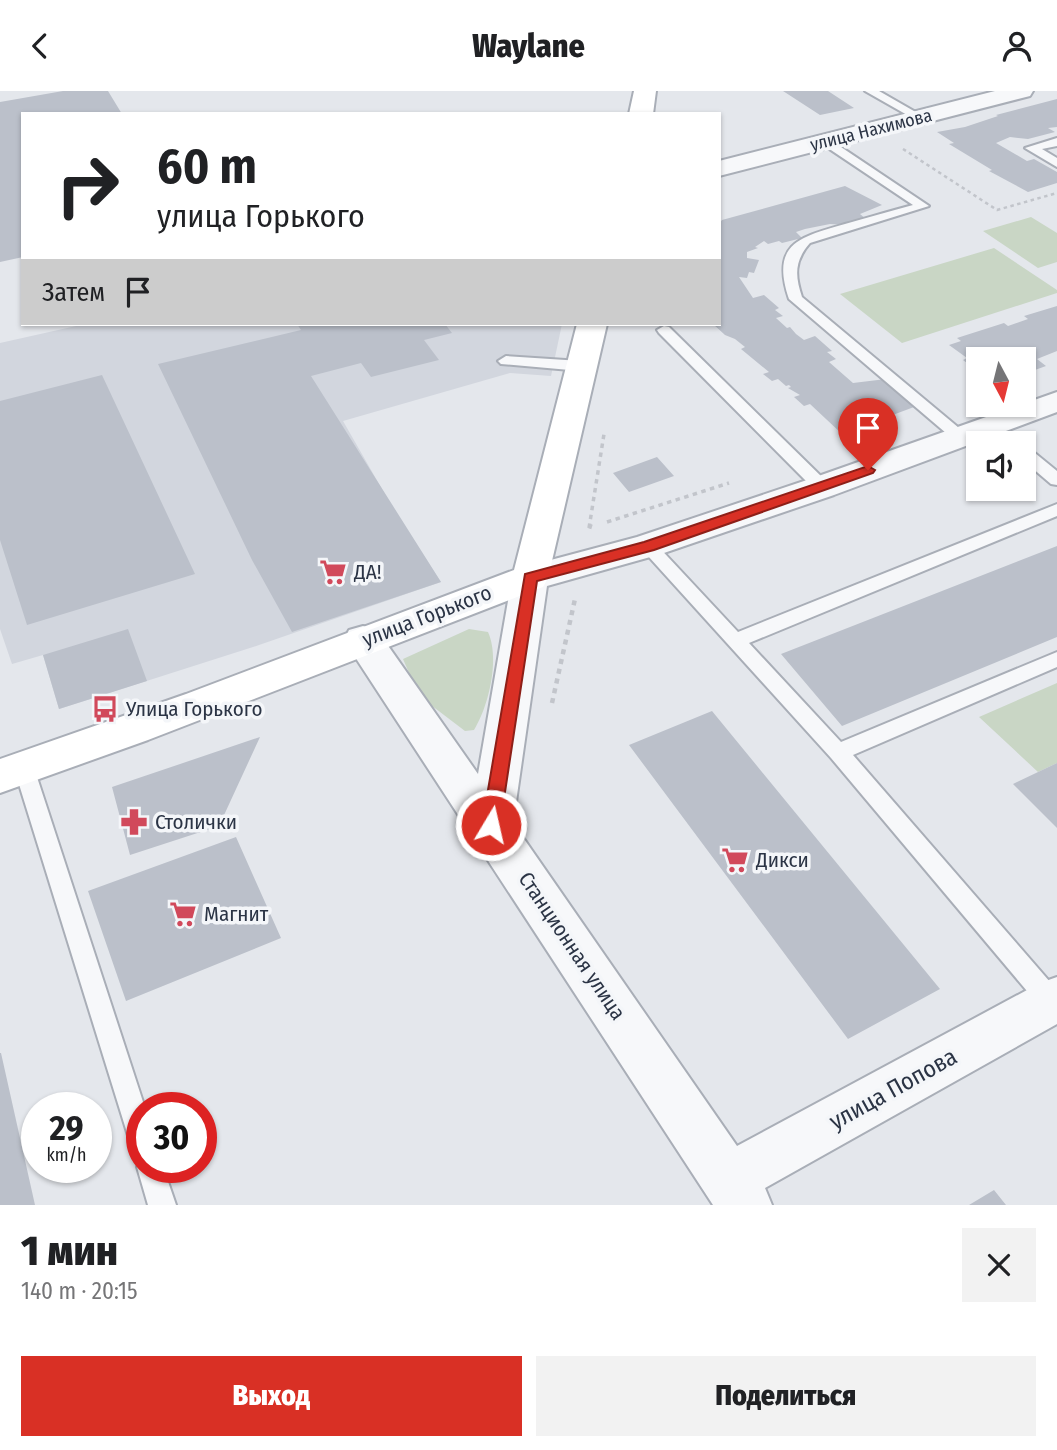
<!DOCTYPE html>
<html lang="ru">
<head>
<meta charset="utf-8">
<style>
	body { margin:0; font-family:"Fira Sans Condensed",sans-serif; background:#f2f2f2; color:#202124; height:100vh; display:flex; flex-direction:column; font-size:26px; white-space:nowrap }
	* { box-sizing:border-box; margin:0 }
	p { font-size:23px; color:#757577 }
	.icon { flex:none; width:38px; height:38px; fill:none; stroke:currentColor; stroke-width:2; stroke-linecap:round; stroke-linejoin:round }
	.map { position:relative; height:1114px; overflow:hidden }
	.side { display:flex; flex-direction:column; background:#fff; flex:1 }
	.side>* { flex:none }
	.hud { position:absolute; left:21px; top:21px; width:700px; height:214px; border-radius:0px; box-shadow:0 2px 5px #0004; background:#fff; color:#202124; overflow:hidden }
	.needle { width:46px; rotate:173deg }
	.tools { position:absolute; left:966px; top:256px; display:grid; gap:14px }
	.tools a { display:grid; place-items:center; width:70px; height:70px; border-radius:0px; background:#fff; box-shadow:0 2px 5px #0004; font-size:35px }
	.speed { position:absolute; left:21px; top:1001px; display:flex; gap:14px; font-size:35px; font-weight:700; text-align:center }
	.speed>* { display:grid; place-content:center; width:91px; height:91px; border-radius:50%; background:#fff; box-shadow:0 2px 5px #0004; line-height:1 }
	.speed small { font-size:18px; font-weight:400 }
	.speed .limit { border:10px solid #d22; background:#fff; color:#111 }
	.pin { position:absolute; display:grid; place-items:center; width:60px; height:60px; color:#fff; margin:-72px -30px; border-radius:50% 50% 50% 0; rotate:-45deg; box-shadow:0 0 7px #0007 }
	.pin .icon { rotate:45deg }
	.me { position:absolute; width:77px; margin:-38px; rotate:9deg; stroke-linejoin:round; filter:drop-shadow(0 0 5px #0008) }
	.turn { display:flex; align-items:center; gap:24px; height:147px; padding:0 21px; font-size:32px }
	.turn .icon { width:91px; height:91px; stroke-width:2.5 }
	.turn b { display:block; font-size:49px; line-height:60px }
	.then { display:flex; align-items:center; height:66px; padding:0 21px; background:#0003; gap:14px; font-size:26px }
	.round { display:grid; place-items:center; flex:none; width:74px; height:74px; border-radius:0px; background:#f2f2f2 }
	.overview { display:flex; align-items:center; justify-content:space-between; height:119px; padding:0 21px }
	h1 { font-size:42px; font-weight:800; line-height:52px }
	.action { display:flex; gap:14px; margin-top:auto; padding:14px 21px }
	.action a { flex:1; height:80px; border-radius:0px; background:#d93025; color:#fff; font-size:28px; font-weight:800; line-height:80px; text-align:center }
	.action a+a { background:#f2f2f2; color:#202124 }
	header { display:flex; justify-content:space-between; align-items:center; height:91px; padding:0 21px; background:#fff; font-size:32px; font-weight:800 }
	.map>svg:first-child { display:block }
	.built { fill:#d2d6de }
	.green { fill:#c9d6c5 }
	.building { fill:#bbc0ca }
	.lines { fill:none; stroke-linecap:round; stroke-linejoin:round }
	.lane-casing { stroke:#a9aeb7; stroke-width:4 }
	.street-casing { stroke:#a9aeb7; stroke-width:4 }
	.secondary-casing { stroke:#a9aeb7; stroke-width:4 }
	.path-far2 { stroke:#c2c5cb; stroke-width:2.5; stroke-dasharray:3.5 3.5; stroke-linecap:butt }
	.path-far1 { stroke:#c2c5cb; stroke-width:3.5; stroke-dasharray:4.5 4.5; stroke-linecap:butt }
	.path { stroke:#c2c5cb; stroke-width:4.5; stroke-dasharray:5 5; stroke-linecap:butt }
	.lane { fill:#f7f8fa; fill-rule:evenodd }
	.street { fill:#f7f8fa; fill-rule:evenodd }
	.secondary { fill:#fff; fill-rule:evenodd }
	.route { fill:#d93025; stroke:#8d1f18; stroke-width:2 }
	.labels { text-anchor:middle; stroke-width:7; stroke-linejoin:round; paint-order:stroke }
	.far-street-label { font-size:18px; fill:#2b3445; stroke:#f4f6f9 }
	.poi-label { font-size:21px; fill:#2b3445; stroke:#f4f6f9; text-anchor:start }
	.street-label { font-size:21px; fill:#2b3445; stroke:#f4f6f9 }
	.near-street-label { font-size:24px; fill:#2b3445; stroke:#f4f6f9 }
</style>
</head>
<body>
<header><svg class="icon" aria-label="back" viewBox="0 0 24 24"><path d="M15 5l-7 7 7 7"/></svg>Waylane<svg class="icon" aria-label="person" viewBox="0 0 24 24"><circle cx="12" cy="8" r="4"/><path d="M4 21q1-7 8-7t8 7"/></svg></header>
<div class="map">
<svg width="1057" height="1114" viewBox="0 0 1057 1114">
	<rect width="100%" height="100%" fill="#e4e7ec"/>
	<path class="built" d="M 85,233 L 562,233 L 551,285 L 510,282 L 343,330 L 398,426 L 441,491 L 253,556 L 59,618 L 43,564 L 12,573 L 0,538 L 0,252 Z"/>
	<path class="green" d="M 1031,126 L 1057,142 L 1057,171 L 1038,177 L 983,140 Z
		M 994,157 L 1057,199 L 1057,202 L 902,252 L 840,203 Z
		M 469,538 L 488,541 C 500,567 489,615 474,639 L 465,640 L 419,605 L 403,568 Z
		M 1057,592 L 1057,672 L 1038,681 L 979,626 Z"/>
	<path class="building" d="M 63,0 L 108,0 L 122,23 L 23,23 L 23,166 L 0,171 L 0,11 Z
		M 783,0 L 828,0 L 854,17 L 820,24 Z
		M 1057,8 L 1057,36 L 1048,37 L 1055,41 L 1028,48 L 1010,46 L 996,52 L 1027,70 L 1034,68 L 1057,81 L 1057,92 L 1028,101 L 989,80 L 992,79 L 949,53 L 954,52 L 937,41 L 965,36 L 998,25 L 996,24 Z
		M 845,95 L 882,114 L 860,123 L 866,128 L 846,134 L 830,133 L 805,138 L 796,141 L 802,147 L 782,152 L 779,150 L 768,153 L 764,150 L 755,156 L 758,157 L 747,161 L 747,167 L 759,169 L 754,182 L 749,181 L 747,187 L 739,186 L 753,207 L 764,204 L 779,217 L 775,219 L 783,225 L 776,227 L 787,237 L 790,236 L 796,243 L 804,249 L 815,245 L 832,260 L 827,261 L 836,268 L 829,271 L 853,292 L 886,288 L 900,300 L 896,301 L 914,316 L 842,343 L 810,313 L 804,315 L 794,306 L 800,304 L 788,297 L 791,296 L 789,294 L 786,295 L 778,288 L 772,290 L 763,283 L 769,281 L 741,258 L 745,256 L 735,248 L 725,244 L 713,233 L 719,233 L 719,133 L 722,129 Z
		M 1057,215 L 1057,260 L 1037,268 L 1046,275 L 1024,283 L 1024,268 L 978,268 L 976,279 L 963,269 L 967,267 L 949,254 L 961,250 L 957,247 L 1004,232 L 1008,235 L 1028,228 L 1024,225 Z
		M 297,233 L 445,233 L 452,242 L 424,249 L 439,269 L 371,286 L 361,272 L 311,285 L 441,491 L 292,541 L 252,469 L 158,273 L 301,239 Z
		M 102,284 L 195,483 L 27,534 L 0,449 L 0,310 Z
		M 657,366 L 674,385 L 629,401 L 613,382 Z
		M 1057,455 L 1057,546 L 842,635 L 781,563 Z
		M 128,538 L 147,590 L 59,618 L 43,564 Z
		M 712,620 L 940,898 L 848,948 L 629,654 Z
		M 260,646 L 219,735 L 130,764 L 112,696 Z
		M 1057,672 L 1057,737 L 1013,693 Z
		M 236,746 L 281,847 L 126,910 L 88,800 Z
		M 0,962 L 1,962 L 35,1114 L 0,1114 Z
		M 994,1099 L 1006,1114 L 969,1114 Z"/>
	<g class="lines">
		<defs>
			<path id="lane" d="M 865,0 L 879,0 L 926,27 L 916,29 Z
				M 826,46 L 929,115 L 810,152 C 794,170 795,185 802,206 L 965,342 L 967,345 L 965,348 L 953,348 L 789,208 C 770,152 800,146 845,133 C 867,127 890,120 913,114 L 822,53 L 822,47 Z
				M 1057,47 L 1057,55 L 1042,58 L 1057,67 L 1057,76 L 1025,57 Z
				M 664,235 L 669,236 L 828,392 L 830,396 L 828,400 L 816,400 L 659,242 L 657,239 Z
				M 506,265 L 581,270 L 589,275 L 581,280 L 501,273 L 498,270 Z
				M 989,330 L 995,332 L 1019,352 L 1000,352 L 981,335 Z
				M 1024,357 L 1030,358 L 1057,380 L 1057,394 L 1051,393 L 1024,370 Z
				M 1057,413 L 1057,425 L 749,552 L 841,651 L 1057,561 L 1057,576 L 853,664 L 1057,899 L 1057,920 L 1052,922 L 1043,919 L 831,667 L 639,455 L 648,449 L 654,451 L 738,541 Z
				M 24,669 L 31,671 L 34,677 L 145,1017 L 142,1017 L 142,1061 L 133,1057 L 129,1048 L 14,677 L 17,671 Z
				M 142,1066 L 142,1076 L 163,1076 L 176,1114 L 148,1114 L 137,1076 Z"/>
			<path id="street" d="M 995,0 L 1033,0 L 1030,5 L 719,85 L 719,70 Z
				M 1057,301 L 1057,321 L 834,404 L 661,463 L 547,495 L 513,732 L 737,1055 L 1040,892 L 1057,886 L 1057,933 L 765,1097 L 772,1114 L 713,1114 L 344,549 L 349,539 L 363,535 L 377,539 L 478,683 L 512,487 L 517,478 L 637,446 L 810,388 Z"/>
			<path id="secondary" d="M 634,0 L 656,0 L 653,23 L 629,23 Z
				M 577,233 L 607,233 L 548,487 L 543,496 L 148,649 L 0,702 L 0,668 L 186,603 L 514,479 Z"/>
		</defs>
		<use href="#lane" class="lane-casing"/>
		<use href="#street" class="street-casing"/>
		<use href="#secondary" class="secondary-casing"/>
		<path class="path-far2" d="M 903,58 L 997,119 L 1057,102"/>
		<path class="path-far1" d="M 607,431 L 729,392
			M 589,437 L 604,343"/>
		<path class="path" d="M 589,435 L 592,436
			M 552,612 L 575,508"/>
		<use href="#lane" class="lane"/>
		<use href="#street" class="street"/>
		<use href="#secondary" class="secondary"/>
	</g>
	<path class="route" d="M 868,375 L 875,379 L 873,382 L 654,459 L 537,490 L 500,734 L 497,740 L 491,742 L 484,740 L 482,734 L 525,483 L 644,451 Z"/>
	<defs>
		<symbol id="supermarket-bare" viewBox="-9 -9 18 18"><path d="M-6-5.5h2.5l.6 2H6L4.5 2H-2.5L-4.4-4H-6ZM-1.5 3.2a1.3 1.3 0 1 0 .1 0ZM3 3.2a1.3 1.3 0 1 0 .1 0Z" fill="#d1495b" stroke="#f4f6f9" stroke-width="2.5" paint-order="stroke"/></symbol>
		<symbol id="bus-bare" viewBox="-9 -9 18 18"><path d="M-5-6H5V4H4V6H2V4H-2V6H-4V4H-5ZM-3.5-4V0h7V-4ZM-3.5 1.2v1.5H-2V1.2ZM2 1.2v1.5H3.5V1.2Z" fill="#d1495b" stroke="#f4f6f9" stroke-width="2.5" paint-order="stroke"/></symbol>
		<symbol id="pharmacy-bare" viewBox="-9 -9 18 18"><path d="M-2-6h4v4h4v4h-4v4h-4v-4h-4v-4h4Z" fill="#d1495b" stroke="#f4f6f9" stroke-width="2.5" paint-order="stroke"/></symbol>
	</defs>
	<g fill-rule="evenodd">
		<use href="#supermarket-bare" x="314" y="462" width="38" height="38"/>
		<use href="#bus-bare" x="86" y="599" width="38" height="38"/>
		<use href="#pharmacy-bare" x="115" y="712" width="38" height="38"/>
		<use href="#supermarket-bare" x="716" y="750" width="38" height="38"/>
		<use href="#supermarket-bare" x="164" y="804" width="38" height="38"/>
	</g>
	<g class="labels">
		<g class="far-street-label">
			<text transform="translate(871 39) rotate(-14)" y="6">улица Нахимова</text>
		</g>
		<g class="poi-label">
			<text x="354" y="488">ДА!</text>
			<text x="126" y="625">Улица Горького</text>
			<text x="155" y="738">Столички</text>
			<text x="756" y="776">Дикси</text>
			<text x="204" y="830">Магнит</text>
		</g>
		<g class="street-label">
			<text transform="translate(427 525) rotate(-21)" y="7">улица Горького</text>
			<text transform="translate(572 855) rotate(56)" y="7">Станционная улица</text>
		</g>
		<g class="near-street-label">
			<text transform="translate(893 998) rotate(-29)" y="8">улица Попова</text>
		</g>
	</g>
</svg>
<div class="tools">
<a><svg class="needle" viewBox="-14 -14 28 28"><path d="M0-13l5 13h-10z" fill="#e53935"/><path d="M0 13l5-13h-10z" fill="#757577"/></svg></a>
<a><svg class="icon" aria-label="sound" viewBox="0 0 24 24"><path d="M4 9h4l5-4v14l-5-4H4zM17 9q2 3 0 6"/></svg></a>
</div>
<div class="speed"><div>29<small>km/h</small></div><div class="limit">30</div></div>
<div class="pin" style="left:868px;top:379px;background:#d93025"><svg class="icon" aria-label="arrive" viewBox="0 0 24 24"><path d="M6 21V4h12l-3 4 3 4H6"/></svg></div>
<svg class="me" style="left:491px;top:734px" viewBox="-20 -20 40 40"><circle r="17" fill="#d93025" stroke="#fff" stroke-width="3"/><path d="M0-11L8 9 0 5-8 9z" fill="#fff"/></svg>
<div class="hud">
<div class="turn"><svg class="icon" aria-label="right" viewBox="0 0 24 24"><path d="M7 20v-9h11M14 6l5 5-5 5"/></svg><div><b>60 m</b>улица Горького</div></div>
<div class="then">Затем<svg class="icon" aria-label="arrive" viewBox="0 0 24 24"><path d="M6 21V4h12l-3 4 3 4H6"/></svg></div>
</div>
</div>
<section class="side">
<div class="overview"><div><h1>1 мин</h1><p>140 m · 20:15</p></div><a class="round"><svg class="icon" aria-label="close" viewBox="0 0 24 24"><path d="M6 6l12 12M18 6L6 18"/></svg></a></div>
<div class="action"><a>Выход</a><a>Поделиться</a></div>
</section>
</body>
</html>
